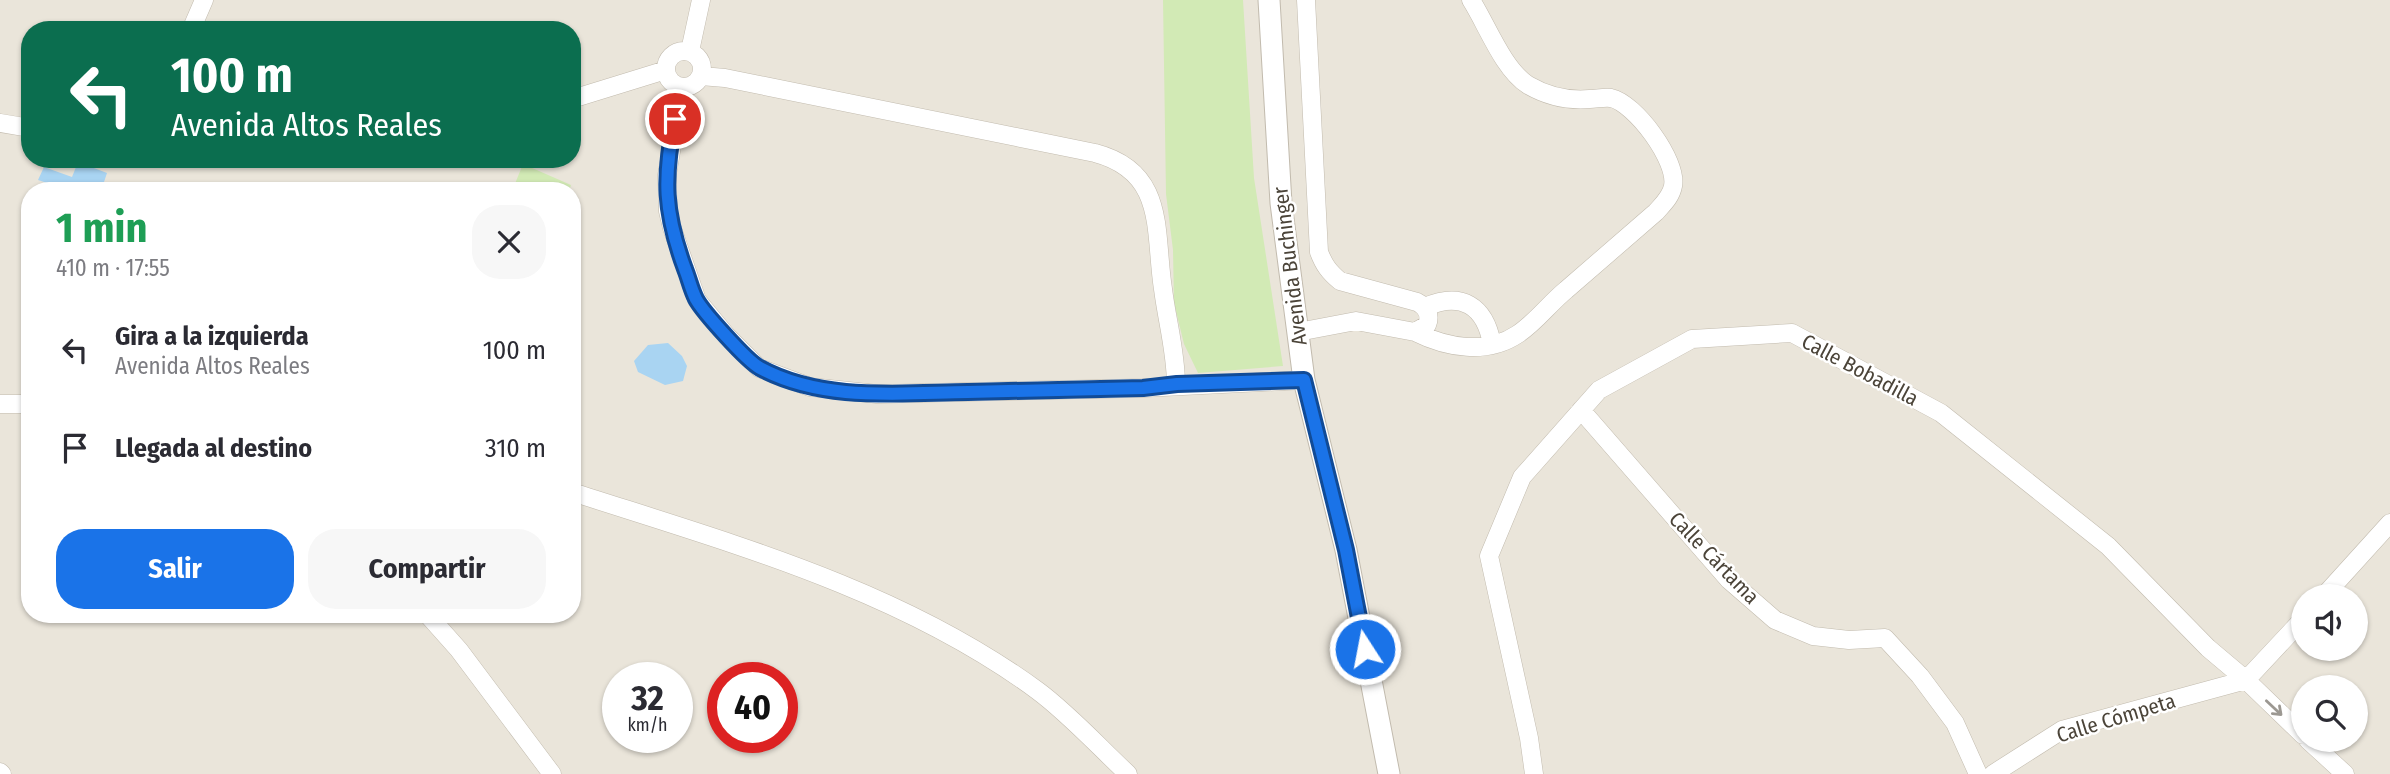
<!DOCTYPE html>
<html lang="es">
<head>
<meta charset="utf-8">
<style>
	body { margin:0; font-family:"Fira Sans Condensed",sans-serif; background:#f7f7f7; color:#2b2b33; height:100vh; display:flex; flex-direction:column; font-size:26px; white-space:nowrap }
	* { box-sizing:border-box; margin:0 }
	p { font-size:23px; color:#7c7c81 }
	.icon { flex:none; width:38px; height:38px; fill:none; stroke:currentColor; stroke-width:2; stroke-linecap:round; stroke-linejoin:round }
	.map { position:relative; flex:1; overflow:hidden }
	.panel { position:absolute; left:21px; top:182px; width:560px; height:441px; display:flex; flex-direction:column; background:#fff; border-radius:28px; box-shadow:0 2px 5px #0004 }
	.panel>* { flex:none }
	.banner { position:absolute; left:21px; top:21px; width:560px; height:147px; border-radius:28px; box-shadow:0 2px 5px #0004; background:#0b6e4f; color:#fff; overflow:hidden }
	.buttons { position:absolute; left:2291px; top:584px; display:grid; gap:14px }
	.buttons a { display:grid; place-items:center; width:77px; height:77px; border-radius:50%; background:#fff; box-shadow:0 2px 5px #0004; font-size:35px }
	.speed { position:absolute; left:602px; top:662px; display:flex; gap:14px; font-size:35px; font-weight:700; text-align:center }
	.speed>* { display:grid; place-content:center; width:91px; height:91px; border-radius:50%; background:#fff; box-shadow:0 2px 5px #0004; line-height:1 }
	.speed small { font-size:18px; font-weight:400 }
	.speed .limit { border:10px solid #d22; background:#fff; color:#111 }
	.pin { position:absolute; display:grid; place-items:center; width:60px; height:60px; color:#fff; margin:-30px; border:4px solid #fff; border-radius:50%; box-shadow:0 2px 7px #0007 }
	.me { position:absolute; width:77px; margin:-38px; rotate:349deg; stroke-linejoin:round; filter:drop-shadow(0 0 5px #0008) }
	.turn { display:flex; align-items:center; gap:24px; height:147px; padding:0 35px; font-size:32px }
	.turn .icon { width:91px; height:91px; stroke-width:2.5 }
	.turn b { display:block; font-size:49px; line-height:60px }
	.round { display:grid; place-items:center; flex:none; width:74px; height:74px; border-radius:28px; background:#f7f7f7 }
	.overview { display:flex; align-items:center; justify-content:space-between; height:119px; padding:0 35px }
	h1 { font-size:42px; font-weight:700; line-height:52px; color:#1e9e55 }
	.cta { display:flex; gap:14px; margin-top:auto; padding:14px 35px }
	.cta a { flex:1; height:80px; border-radius:28px; background:#1a73e8; color:#fff; font-size:28px; font-weight:700; line-height:80px; text-align:center }
	.cta a+a { background:#f7f7f7; color:#2b2b33 }
	ul { padding:0; list-style:none }
	li { display:flex; align-items:center; gap:21px; height:98px; padding:0 35px }
	li div { flex:1 }
	li b { display:block; font-size:26px }
	li em { font-style:normal }
	.map>svg:first-child { display:block }
	.residential { fill:#eae5da; fill-rule:evenodd }
	.green { fill:#d2eab5 }
	.water { fill:#a9d4f2 }
	.lines { fill:none; stroke-linecap:round; stroke-linejoin:round }
	.minor-casing { stroke:#c2bbae; stroke-width:19 }
	.tertiary-casing { stroke:#c2bbae; stroke-width:23 }
	.minor { stroke:#fff; stroke-width:18 }
	.tertiary { stroke:#fff; stroke-width:21 }
	.oneway { stroke:#9c9892 }
	.route-casing { stroke:#114b97; stroke-width:18 }
	.route { stroke:#1a73e8; stroke-width:12 }
	.labels { text-anchor:middle; stroke-width:5; stroke-linejoin:round; paint-order:stroke }
	.street-label { font-size:21px; fill:#4b4439; stroke:#fff }
</style>
</head>
<body>
<div class="map">
<svg width="2390" height="774" viewBox="0 0 2390 774">
	<rect width="100%" height="100%" fill="#f6f3ec"/>
	<path class="residential" d="M 0,0 L 2390,0 L 2390,774 L 0,774 ZM 30,30 L 572,30 L 572,159 L 30,159 ZM 30,191 L 572,191 L 572,614 L 30,614 ZM 2303,597 L 2356,597 L 2356,649 L 2303,649 ZM 618,677 L 677,677 L 677,737 L 618,737 ZM 723,677 L 782,677 L 782,737 L 723,737 ZM 2303,688 L 2356,688 L 2356,740 L 2303,740 Z"/>
	<path class="green" d="M 1163,0 L 1243,0 L 1254,178 L 1283,366 L 1198,373 L 1184,344 L 1174,303 L 1173,250 L 1166,194 Z
		M 523,164 L 571,185 L 569,191 L 512,191 Z"/>
	<path class="water" d="M 78,162 L 107,173 L 101,191 L 51,191 L 53,185 L 38,180 L 44,167 L 72,177 Z
		M 668,343 L 682,356 L 687,366 L 683,381 L 665,385 L 638,372 L 634,361 L 648,345 Z"/>
	<g class="lines">
		<defs>
			<path id="minor" d="M 191,30 L 204,0
				M 690,51 L 701,0
				M666 69a18 18 0 1 1 36 0a18 18 0 1 1-36 0Z
				M 701,76 L 725,78 L 1095,153 C 1167,172 1154,232 1163,289 C 1167,321 1176,352 1176,385
				M 682,87 L 667,175 L 668,211 L 672,228 L 697,300 L 726,335 L 759,368 L 810,387 L 877,394 L 1143,388 L 1304,380
				M 572,99 L 666,70
				M 0,123 L 30,128
				M 1425,307 C 1462,291 1485,306 1492,344
				M 1298,332 L 1356,321 L 1415,332 L 1427,325 C 1431,315 1427,307 1417,302 L 1340,281 C 1329,272 1324,265 1319,252 L 1306,0
				M 1415,332 C 1447,348 1487,355 1518,334 C 1536,322 1549,304 1566,290 C 1596,264 1626,238 1656,212 C 1663,204 1671,197 1673,186 C 1678,161 1635,103 1611,98 C 1604,97 1596,99 1590,99 C 1568,101 1547,96 1528,85 C 1503,69 1487,25 1471,0
				M 0,404 L 30,404
				M 1581,410 L 1729,580 L 1775,620 L 1813,636 L 1849,640 L 1885,638 L 1920,676 L 1955,723 L 1978,774
				M 572,492 C 733,544 901,590 1038,691 C 1069,714 1100,748 1128,774
				M 2323,597 L 2390,523
				M 427,614 L 459,650 L 552,774
				M 2246,680 L 2303,619
				M 2308,740 L 2345,774
				M 0,772 L 2,774
				M 1534,774 L 1529,738 L 1489,556 L 1522,477 L 1599,390 L 1692,339 L 1792,333 L 1941,413 L 2108,546 L 2208,648 L 2246,680 L 2303,735
				M 1993,774 L 2062,730 L 2246,680"/>
			<path id="tertiary" d="M 1269,0 L 1281,203 L 1304,380 L 1346,550 L 1389,774"/>
		</defs>
		<use href="#minor" class="minor-casing"/>
		<use href="#tertiary" class="tertiary-casing"/>
		<use href="#minor" class="minor"/>
		<use href="#tertiary" class="tertiary"/>
	</g>
	<defs><path id="oneway-shaft" d="M-6 0H5M1.5-3L5.5 0L1.5 3" fill="none" stroke-width="1.6" stroke-linecap="round" stroke-linejoin="round" transform="scale(1.75)"/></defs>
	<use class="oneway" href="#oneway-shaft" transform="translate(2274 708) rotate(43)"/>
	<g class="lines">
		<defs>
			<path id="route" d="M 675,119 C 663,178 664,212 685,269 C 689,279 691,289 696,299 C 703,312 747,361 760,368 C 823,402 900,393 968,392 C 1027,391 1085,389 1143,388 L 1177,384 L 1304,380 L 1346,550 L 1365,649"/>
		</defs>
		<use href="#route" class="route-casing"/>
		<use href="#route" class="route"/>
	</g>
	<g class="labels">
		<g class="street-label">
			<text transform="translate(1290 266) rotate(-97)" y="7">Avenida Buchinger</text>
			<text transform="translate(1860 370) rotate(28)" y="7">Calle Bobadilla</text>
			<text transform="translate(1714 558) rotate(46)" y="7">Calle Cártama</text>
			<text transform="translate(2116 718) rotate(-17)" y="7">Calle Cómpeta</text>
		</g>
	</g>
</svg>
<div class="buttons">
<a><svg class="icon" aria-label="sound" viewBox="0 0 24 24"><path d="M4 9h4l5-4v14l-5-4H4zM17 9q2 3 0 6"/></svg></a>
<a><svg class="icon" aria-label="search" viewBox="0 0 24 24"><circle cx="10" cy="10" r="6"/><path d="M15 15l6 6"/></svg></a>
</div>
<div class="speed"><div>32<small>km/h</small></div><div class="limit">40</div></div>
<div class="pin" style="left:675px;top:119px;background:#d93025"><svg class="icon" aria-label="arrive" viewBox="0 0 24 24"><path d="M6 21V4h12l-3 4 3 4H6"/></svg></div>
<svg class="me" style="left:1365px;top:649px" viewBox="-20 -20 40 40"><circle r="17" fill="#1a73e8" stroke="#fff" stroke-width="3"/><path d="M0-11L8 9 0 5-8 9z" fill="#fff"/></svg>
<div class="banner">
<div class="turn"><svg class="icon" aria-label="left" viewBox="0 0 24 24"><path d="M17 20v-9H6M10 6l-5 5 5 5"/></svg><div><b>100 m</b>Avenida Altos Reales</div></div>
</div>
<section class="panel">
<div class="overview"><div><h1>1 min</h1><p>410 m · 17:55</p></div><a class="round"><svg class="icon" aria-label="close" viewBox="0 0 24 24"><path d="M6 6l12 12M18 6L6 18"/></svg></a></div>
<ul>
<li><svg class="icon" aria-label="left" viewBox="0 0 24 24"><path d="M17 20v-9H6M10 6l-5 5 5 5"/></svg><div><b>Gira a la izquierda</b><p>Avenida Altos Reales</p></div><em>100 m</em></li>
<li><svg class="icon" aria-label="arrive" viewBox="0 0 24 24"><path d="M6 21V4h12l-3 4 3 4H6"/></svg><div><b>Llegada al destino</b></div><em>310 m</em></li>
</ul>
<div class="cta"><a>Salir</a><a>Compartir</a></div>
</section>
</div>
</body>
</html>
